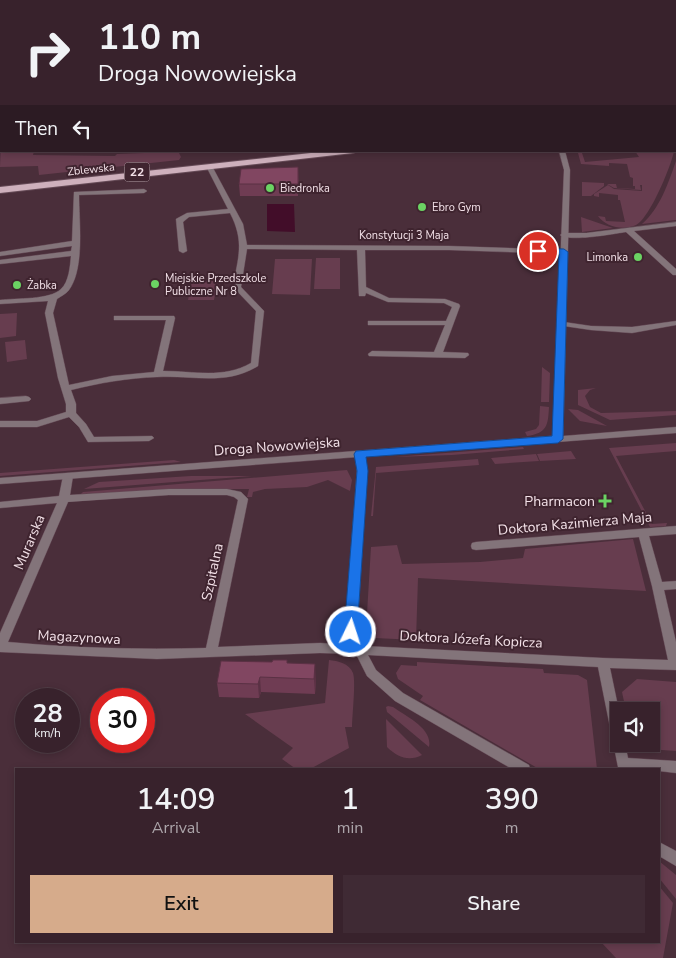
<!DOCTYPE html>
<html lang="en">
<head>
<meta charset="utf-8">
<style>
	body { margin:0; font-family:"Nunito Sans",sans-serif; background:#3f2a34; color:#f1f3f6; height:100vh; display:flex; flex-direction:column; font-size:19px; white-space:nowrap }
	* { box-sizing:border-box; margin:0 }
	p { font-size:16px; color:#aba4a9 }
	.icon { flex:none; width:28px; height:28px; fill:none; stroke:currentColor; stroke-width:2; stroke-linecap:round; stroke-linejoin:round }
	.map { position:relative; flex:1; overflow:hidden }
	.details { position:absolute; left:15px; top:768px; width:645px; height:175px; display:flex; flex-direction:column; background:#38222c; border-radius:0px; box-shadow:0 2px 8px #0003,0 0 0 1px #523f48 }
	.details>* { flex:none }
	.guide { position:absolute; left:0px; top:0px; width:676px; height:152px; box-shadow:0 2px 8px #0003,0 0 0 1px #523f48; background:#38222c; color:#f1f3f6; overflow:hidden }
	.controls { position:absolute; left:610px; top:702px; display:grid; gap:10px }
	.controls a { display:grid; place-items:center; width:50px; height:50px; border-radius:0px; background:#38222c; box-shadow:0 2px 8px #0003,0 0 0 1px #523f48; font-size:25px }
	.speed { position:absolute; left:15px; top:688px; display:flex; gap:10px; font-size:25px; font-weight:700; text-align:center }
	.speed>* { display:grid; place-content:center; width:65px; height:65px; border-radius:50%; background:#38222c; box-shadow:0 2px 8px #0003,0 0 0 1px #523f48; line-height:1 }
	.speed small { font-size:12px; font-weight:400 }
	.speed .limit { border:8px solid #d22; background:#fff; color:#111 }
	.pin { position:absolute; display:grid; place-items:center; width:42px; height:42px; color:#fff; margin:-21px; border:2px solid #fff; border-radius:50%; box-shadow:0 1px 5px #0007 }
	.me { position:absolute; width:55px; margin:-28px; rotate:4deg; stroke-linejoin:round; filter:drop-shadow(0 0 4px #0008) }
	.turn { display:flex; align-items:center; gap:18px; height:105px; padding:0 15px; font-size:22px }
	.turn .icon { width:65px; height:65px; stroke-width:2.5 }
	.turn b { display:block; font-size:35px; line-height:42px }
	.then { display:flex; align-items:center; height:48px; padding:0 15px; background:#0003; gap:10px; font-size:19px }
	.eta { display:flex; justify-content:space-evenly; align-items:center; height:85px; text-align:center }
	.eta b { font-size:30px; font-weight:600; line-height:35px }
	.action { display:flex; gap:10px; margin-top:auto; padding:10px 15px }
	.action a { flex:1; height:58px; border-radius:0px; background:#d6ab8b; color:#111; font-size:20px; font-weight:600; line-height:58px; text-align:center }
	.action a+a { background:#3f2a34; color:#f1f3f6 }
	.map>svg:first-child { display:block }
	.green { fill:#673d4f }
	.water { fill:#420d29 }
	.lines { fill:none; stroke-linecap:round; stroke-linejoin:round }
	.minor-casing { stroke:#654a56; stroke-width:1 }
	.tertiary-casing { stroke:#654a56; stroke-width:1 }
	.primary-casing { stroke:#654a56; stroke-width:2 }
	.minor { fill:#83747a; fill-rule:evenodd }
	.tertiary { fill:#83747a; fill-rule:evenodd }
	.primary { fill:#ceb0bc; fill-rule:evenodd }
	.wall { fill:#6f3c53 }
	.shaded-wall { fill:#5a3144 }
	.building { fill:#814661; stroke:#5a3144 }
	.route { fill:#1a73e8; stroke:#114b97 }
	.poi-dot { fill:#6bd363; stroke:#3f242f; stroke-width:2 }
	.labels { text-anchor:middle; stroke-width:4; stroke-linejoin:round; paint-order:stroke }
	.far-street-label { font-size:11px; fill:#f2e0e7; stroke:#3f242f }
	.far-poi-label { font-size:11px; fill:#f2e0e7; stroke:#3f242f; text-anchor:start }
	.shield { fill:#3f242f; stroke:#bca8b0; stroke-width:1 }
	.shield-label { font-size:12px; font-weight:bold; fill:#f2e0e7 }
	.street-label { font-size:14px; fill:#f2e0e7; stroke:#3f242f }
	.poi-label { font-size:14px; fill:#f2e0e7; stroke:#3f242f; text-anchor:end }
</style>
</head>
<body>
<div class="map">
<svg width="676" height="958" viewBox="0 0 676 958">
	<rect width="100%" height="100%" fill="#4a2e3a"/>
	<path class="green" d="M 1,141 L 1,151 L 34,151 L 33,155 L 115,156 L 117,154 L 171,152 L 179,153 L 181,157 L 179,160 L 39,175 L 38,166 L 0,167 Z
		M 675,144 C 676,156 650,219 636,225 C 623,231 606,227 598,216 L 605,217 L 606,221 L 625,222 L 620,200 L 618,200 L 618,195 L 599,193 L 599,197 L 594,196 L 594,194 L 608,185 L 614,189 L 642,191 L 642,185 L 640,185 L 641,190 L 614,188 L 607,184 L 616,184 L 617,188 L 635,189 L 635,186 L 633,186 L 633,178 L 630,177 L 627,164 L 609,163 L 609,166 L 581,164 L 578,153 L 582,153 L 585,162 L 639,157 L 635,151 L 675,151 Z
		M 676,161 L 676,220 L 642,224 C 660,208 668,184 676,161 Z
		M 582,182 L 604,183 L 604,186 L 591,196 L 582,196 Z
		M 581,217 L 613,228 L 582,232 Z
		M 316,258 L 340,258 L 340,289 L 314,289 Z
		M 275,259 L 312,259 L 310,295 L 272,294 Z
		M 192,281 L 218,281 L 214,300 L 188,300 Z
		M 17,313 L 16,336 L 0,338 L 0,314 Z
		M 25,340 L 27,359 L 7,362 L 5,342 Z
		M 542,367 L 550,373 L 549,402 L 541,402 Z
		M 596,388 L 590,390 L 585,396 L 590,407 L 601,413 L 676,411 L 676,415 L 610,420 L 578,405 L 578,390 Z
		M 540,406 L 549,407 C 548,426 547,433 527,436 L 525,432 L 536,429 L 539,425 Z
		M 568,409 L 578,410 L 607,426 L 580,421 Z
		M 676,443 L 676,451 L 616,456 L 652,524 L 667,523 L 666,526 L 650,527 L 609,448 Z
		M 523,447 L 524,449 L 452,455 L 394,457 Z
		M 571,451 L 576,459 L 540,461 L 537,454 Z
		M 536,454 L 539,461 L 495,464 L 491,458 Z
		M 478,459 L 479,465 L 376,473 L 373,516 L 371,516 L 376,467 Z
		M 174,460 L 181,462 L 0,476 L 0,473 Z
		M 347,470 L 352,480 L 350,491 L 328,480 L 307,487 L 265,489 L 253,492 L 252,497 L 247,497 L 249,489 L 189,489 L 81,494 L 83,492 Z
		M 191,476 L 252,476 L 84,489 L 99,482 Z
		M 633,539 L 646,591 L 418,578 L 416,640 L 375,638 L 366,630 L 371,547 L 397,545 L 402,564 L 480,562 L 523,558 L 525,549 Z
		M 329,660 C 338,661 349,663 353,673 C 356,682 352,716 352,727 L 345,727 L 349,748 L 310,769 L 296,769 L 282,759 L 293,748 L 245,714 L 325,703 Z
		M 417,662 L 543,669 L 544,673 L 578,675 L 587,680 L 597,769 L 539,769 L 420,700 L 423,696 L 398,679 L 396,673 L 401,665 L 417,666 Z
		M 637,679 L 676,682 L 676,751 L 648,749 L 641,744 L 651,744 L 651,711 L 626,711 L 622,692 Z
		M 388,706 L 393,707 C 405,716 433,728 429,747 L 387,712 L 386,707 Z
		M 386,719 L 422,755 C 409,762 397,757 387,747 Z
		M 659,861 L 676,875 L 676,899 L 659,878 Z
		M 659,886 L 673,903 L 663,958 L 616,958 L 600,941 L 659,941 Z"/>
	<path class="water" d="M 267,204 L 294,204 L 295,232 L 267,231 Z"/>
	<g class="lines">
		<defs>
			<path id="minor" d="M 49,0 L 53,0 L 53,1 L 49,1 Z
				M 343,0 L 347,0 L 347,1 L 343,1 Z
				M 526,0 L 530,0 L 530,1 L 526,1 Z
				M 588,0 L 593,0 L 593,1 L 589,1 Z
				M 1,52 L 1,56 L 0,57 L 0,53 Z
				M 1,100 L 1,104 L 0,105 L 0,101 Z
				M 210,166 L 213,168 L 243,224 L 247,245 L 449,246 L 564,250 L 568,252 L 564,254 L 449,250 L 365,250 L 366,287 L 389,298 L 445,299 L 459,304 L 460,306 L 443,352 L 468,353 L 469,355 L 465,358 L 369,356 L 368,354 L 372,351 L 434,352 L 445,325 L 368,325 L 368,321 L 446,321 L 452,307 L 444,303 L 388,302 L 366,293 L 365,296 L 359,296 L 357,250 L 247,249 L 241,287 L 264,311 L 258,366 C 225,386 194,375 157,377 C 128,378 99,383 71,390 L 76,404 L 76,413 L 86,424 L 94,437 L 152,436 L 154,438 L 149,441 L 88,442 L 79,427 L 69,417 L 37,427 L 0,427 L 0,421 L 37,421 L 66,412 L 66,404 L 58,378 L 45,313 L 48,301 L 0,304 L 0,300 C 16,298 50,300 61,289 C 69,282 70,266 71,256 L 0,264 L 0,260 L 71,251 L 72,246 L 0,256 L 0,252 L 72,241 L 74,192 L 144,189 L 147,191 L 144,193 L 79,195 C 79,221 85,268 69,290 C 66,294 61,296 57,299 L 53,313 L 69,385 L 112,376 L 154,372 L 166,320 L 114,320 L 114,316 L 174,316 L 175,318 L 163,371 C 194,371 223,379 251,363 L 256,311 L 233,287 C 238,257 245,242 230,213 L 189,217 L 183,222 L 187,251 L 183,253 L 179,251 L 176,219 L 187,213 L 228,209 L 207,168 Z
				M 676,222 L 676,226 L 634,231 L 676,269 L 676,275 L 673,275 L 626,232 C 612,234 571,242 560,235 L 564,233 L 586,233 Z
				M 557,321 L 591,326 L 632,327 L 676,321 L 676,325 L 632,333 L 591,330 L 557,325 Z
				M 26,396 L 29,397 L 31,399 L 29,401 L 0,404 L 0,398 Z
				M 360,451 L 365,454 L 367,471 L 357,632 L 364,646 L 603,658 L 668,660 L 652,586 L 639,537 L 476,550 L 472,549 L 471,546 L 472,543 L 476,542 L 676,526 L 676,534 L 649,536 L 662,582 L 676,581 L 676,589 L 664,590 L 676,642 L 676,670 L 610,668 L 619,711 L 619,744 L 625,744 L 628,758 L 676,761 L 676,773 L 659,771 L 659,769 L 625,769 L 618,767 L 598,667 L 368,655 L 376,670 L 403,693 L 529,765 L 530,769 L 512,769 L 395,701 L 367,676 L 356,654 L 320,653 L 157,659 L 0,652 L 0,633 L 57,503 L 0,508 L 0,502 L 59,496 L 63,476 L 68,473 L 73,476 L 70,495 L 169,489 L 227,489 L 241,492 L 248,499 L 218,647 L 320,643 L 351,645 L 345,632 L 357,471 L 355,454 ZM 169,495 L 227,495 L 234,497 L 238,500 L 206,648 C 140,650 74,648 8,642 L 68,502 Z
				M 659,842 L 676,851 L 676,866 L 659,856 Z"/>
			<path id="tertiary" d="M 559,151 L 565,151 L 570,170 L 563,436 L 676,427 L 676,433 L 0,484 L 0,478 L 553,436 L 564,170 Z"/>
			<path id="primary" d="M 329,151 L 357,151 L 353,153 L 0,193 L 0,187 Z"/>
		</defs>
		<use href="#minor" class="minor-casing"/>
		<use href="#tertiary" class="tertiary-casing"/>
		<use href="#primary" class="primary-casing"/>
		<use href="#minor" class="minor"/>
		<use href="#tertiary" class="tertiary"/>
		<use href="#primary" class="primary"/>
	</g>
	<path class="wall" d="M 299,179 L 298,196 L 240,196 L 239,184 Z
		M 287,663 L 316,679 L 315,694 L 261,692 L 259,698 L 219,697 L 217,683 Z"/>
	<path class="shaded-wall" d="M 298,167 L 299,179 L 298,196 Z
		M 315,664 L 316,679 L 315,694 L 314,679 Z
		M 260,677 L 261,692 L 259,698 L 258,684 Z"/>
	<path class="building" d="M 298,167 L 298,184 L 239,184 L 241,169 Z
		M 273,660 L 287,660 L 287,663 L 315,664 L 314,679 L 260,677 L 258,684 L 217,683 L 221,661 L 272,662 Z"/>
	<path class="route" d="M 538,248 L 564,249 L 568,252 L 563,439 L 558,443 L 366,457 L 368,471 L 357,632 L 355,636 L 346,636 L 344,632 L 357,471 L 354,454 L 356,451 L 552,436 L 559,254 L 535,252 L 534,251 Z"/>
	<g class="poi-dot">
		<circle cx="270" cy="188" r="5"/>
		<circle cx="422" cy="207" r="5"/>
		<circle cx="638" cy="257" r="5"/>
		<circle cx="155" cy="284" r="5"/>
		<circle cx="17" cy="285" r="5"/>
		<path d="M602.5 493.5h5v5h5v5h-5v5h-5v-5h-5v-5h5z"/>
	</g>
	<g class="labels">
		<g class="far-street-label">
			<text transform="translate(91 169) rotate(-6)" y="4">Zblewska</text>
			<text x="404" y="239">Konstytucji 3 Maja</text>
		</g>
		<g class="far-poi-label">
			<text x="280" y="192">Biedronka</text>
			<text x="432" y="211">Ebro Gym</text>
			<text x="628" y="261" text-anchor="end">Limonka</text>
			<text x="165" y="282">Miejskie Przedszkole<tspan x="165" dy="13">Publiczne Nr 8</tspan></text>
			<text x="27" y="289">Żabka</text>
		</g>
		<rect class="shield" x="124.5" y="162.5" width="25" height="19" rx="4"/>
		<g class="shield-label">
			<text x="137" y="176">22</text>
		</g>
		<g class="street-label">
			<text transform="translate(277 446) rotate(-4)" y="5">Droga Nowowiejska</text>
			<text transform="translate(575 523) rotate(-5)" y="5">Doktora Kazimierza Maja</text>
			<text transform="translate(29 542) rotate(-67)" y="5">Murarska</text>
			<text transform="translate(212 572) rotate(-78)" y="5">Szpitalna</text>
			<text transform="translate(79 637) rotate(3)" y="5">Magazynowa</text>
			<text transform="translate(471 639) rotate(3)" y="5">Doktora Józefa Kopicza</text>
		</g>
		<g class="poi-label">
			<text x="595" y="506">Pharmacon</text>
		</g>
	</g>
</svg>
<div class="controls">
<a><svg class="icon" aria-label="sound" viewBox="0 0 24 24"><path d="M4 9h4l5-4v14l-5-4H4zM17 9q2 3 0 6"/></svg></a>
</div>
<div class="speed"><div>28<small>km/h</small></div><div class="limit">30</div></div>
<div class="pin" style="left:538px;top:251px;background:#d93025"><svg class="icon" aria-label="arrive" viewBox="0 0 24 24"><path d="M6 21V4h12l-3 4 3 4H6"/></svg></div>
<svg class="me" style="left:351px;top:632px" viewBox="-20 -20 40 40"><circle r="17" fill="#1a73e8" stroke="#fff" stroke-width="3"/><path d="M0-11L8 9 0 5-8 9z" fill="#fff"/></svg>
<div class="guide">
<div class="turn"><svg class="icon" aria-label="right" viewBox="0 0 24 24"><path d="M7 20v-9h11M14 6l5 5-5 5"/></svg><div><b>110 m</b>Droga Nowowiejska</div></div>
<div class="then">Then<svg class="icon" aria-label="left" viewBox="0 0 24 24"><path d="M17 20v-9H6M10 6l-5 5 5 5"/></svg></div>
</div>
<section class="details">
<div class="eta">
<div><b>14:09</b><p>Arrival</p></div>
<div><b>1</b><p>min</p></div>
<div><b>390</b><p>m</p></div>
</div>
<div class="action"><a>Exit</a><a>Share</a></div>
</section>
</div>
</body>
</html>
